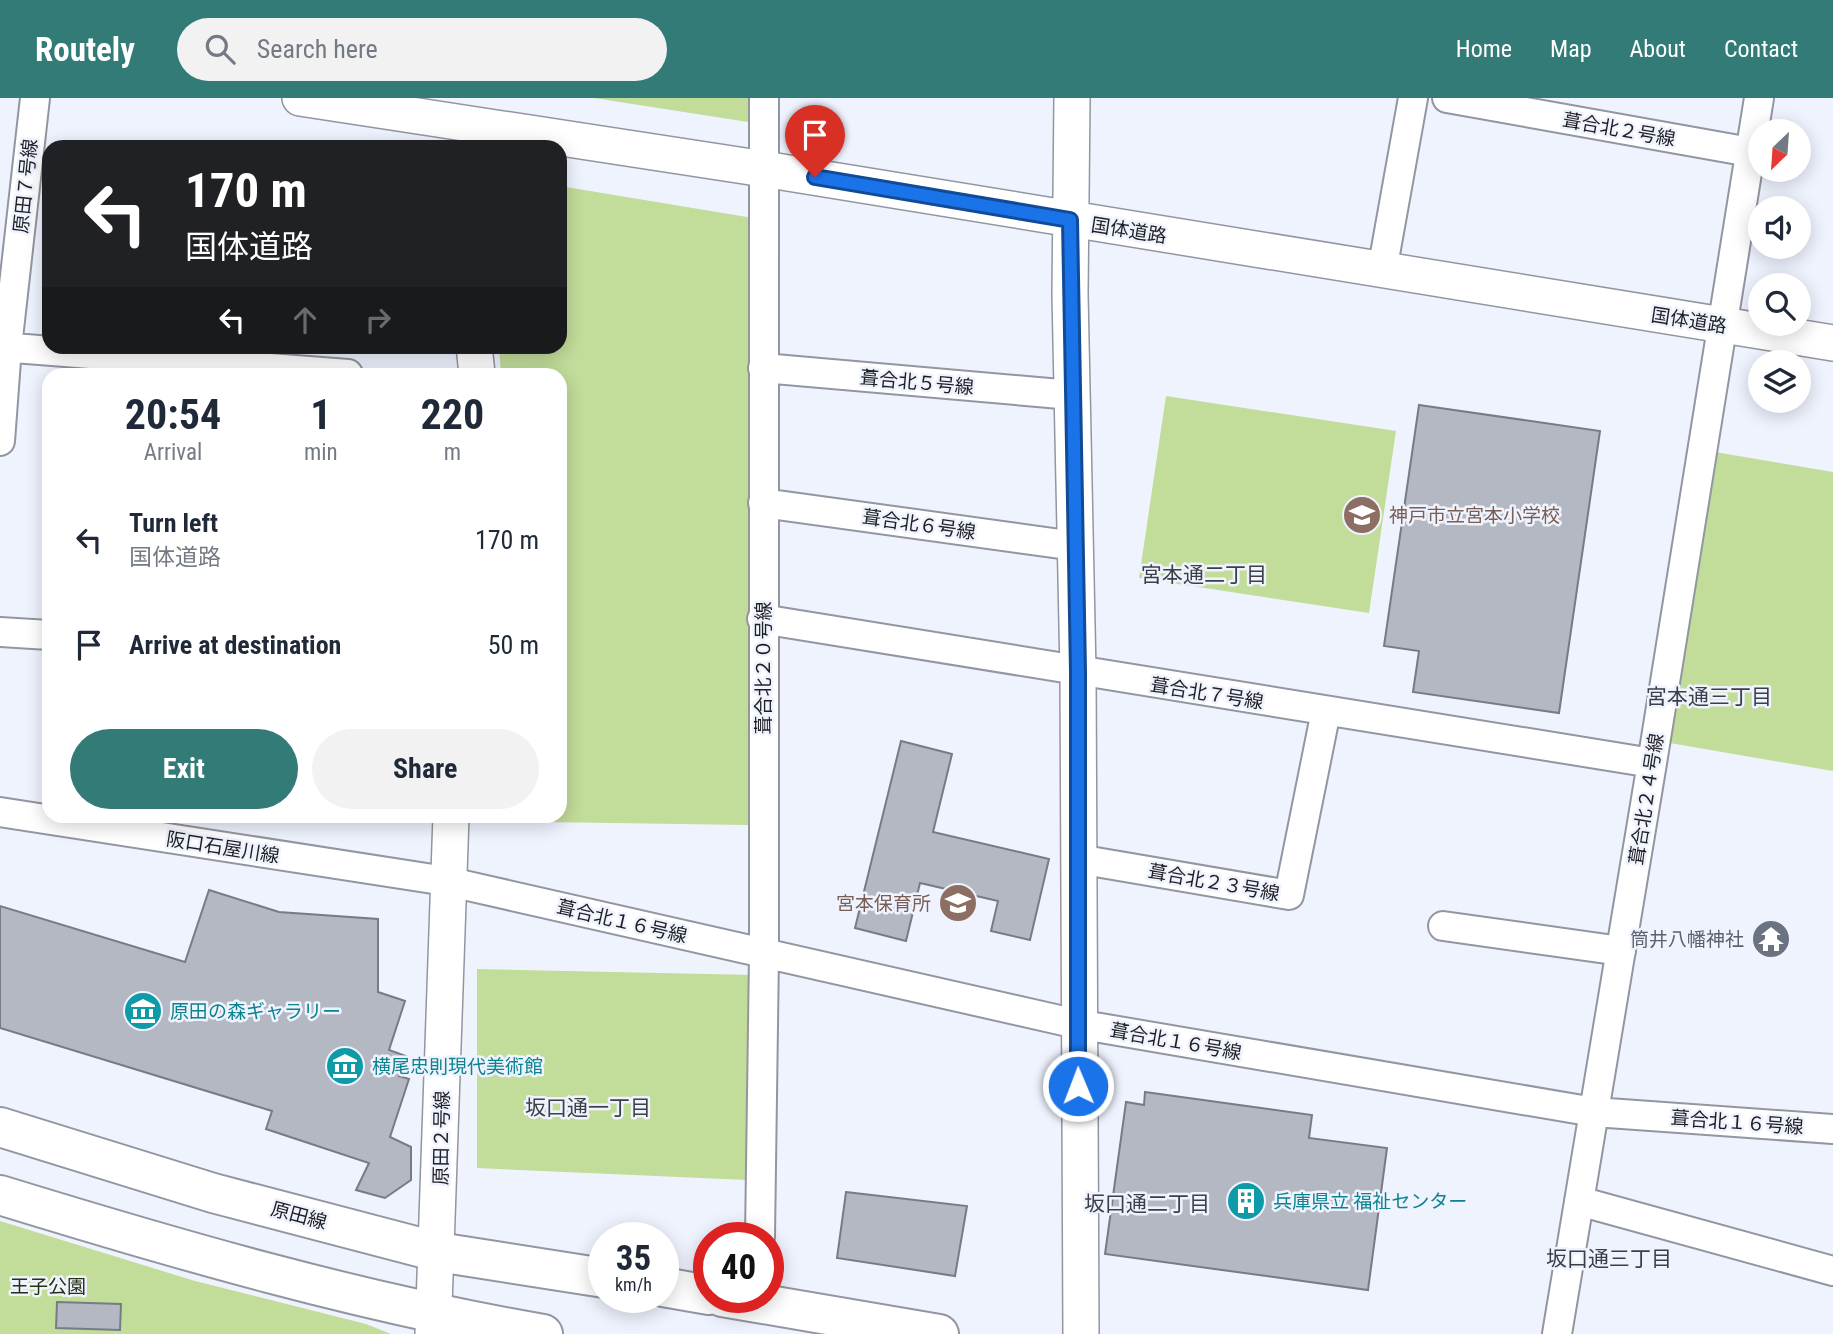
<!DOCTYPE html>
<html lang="en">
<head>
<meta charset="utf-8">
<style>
	body { margin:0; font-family:"Roboto Condensed","Noto Sans JP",sans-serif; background:#f2f2f3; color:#1f2937; height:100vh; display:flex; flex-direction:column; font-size:26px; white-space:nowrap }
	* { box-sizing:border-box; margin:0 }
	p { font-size:23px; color:#747a83 }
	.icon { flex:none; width:38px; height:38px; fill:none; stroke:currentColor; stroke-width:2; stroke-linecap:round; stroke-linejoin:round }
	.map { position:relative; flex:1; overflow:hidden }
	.panel { position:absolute; left:42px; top:270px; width:525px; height:455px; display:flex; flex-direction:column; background:#fff; border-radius:21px; box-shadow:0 4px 18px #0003 }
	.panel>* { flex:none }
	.hud { position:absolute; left:42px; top:42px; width:525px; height:214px; border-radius:21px; box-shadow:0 4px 18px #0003; background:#202124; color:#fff; overflow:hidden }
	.needle { width:46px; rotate:205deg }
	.tools { position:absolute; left:1748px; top:21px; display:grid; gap:14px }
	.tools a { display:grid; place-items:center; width:63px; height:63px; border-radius:50%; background:#fff; box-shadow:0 4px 18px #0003; font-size:35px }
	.speed { position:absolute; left:588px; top:1124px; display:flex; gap:14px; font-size:35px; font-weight:700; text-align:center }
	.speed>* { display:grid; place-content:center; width:91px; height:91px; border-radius:50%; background:#fff; box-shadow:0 4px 18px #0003; line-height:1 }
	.speed small { font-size:18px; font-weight:400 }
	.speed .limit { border:10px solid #d22; background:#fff; color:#111 }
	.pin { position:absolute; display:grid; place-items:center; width:60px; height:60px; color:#fff; margin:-72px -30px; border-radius:50% 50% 50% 0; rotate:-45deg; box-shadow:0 0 7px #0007 }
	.pin .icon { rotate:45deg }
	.me { position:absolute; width:77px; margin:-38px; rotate:359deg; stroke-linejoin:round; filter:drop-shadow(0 0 5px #0008) }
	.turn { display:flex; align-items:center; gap:24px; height:147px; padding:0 28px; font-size:32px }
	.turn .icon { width:91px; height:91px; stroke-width:2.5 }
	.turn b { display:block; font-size:49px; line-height:60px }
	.lanes { display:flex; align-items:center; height:66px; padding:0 28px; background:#0003; justify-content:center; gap:35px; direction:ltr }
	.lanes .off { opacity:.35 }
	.eta { display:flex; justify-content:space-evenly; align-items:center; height:119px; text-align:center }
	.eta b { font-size:42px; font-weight:700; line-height:49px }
	.action { display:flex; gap:14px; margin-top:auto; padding:14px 28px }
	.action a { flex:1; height:80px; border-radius:42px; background:#337b77; color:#fff; font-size:28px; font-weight:700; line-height:80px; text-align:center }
	.action a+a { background:#f2f2f3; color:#1f2937 }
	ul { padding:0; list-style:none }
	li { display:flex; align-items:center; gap:21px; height:105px; padding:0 28px }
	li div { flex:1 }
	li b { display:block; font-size:26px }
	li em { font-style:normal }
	header { display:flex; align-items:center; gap:42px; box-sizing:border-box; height:98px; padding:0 35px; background:#337b77; color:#fff }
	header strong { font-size:33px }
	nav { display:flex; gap:38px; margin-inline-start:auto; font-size:24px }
	.search { width:490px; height:63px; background:#f2f2f3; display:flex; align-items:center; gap:18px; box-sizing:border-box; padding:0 24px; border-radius:38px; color:#747a83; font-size:26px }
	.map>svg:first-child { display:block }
	.green { fill:#c2dc9a }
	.building { fill:#b4b8c2; stroke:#777b85; stroke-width:2 }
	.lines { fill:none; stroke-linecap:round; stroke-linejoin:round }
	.minor-casing { stroke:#9296a0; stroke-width:32 }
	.tertiary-casing { stroke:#9296a0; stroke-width:38 }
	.primary-casing { stroke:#9296a0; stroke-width:42 }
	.minor { stroke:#fff; stroke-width:28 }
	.tertiary { stroke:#fff; stroke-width:35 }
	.primary { stroke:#fff; stroke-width:38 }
	.route-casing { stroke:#114b97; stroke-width:18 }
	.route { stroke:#1a73e8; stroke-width:12 }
	.labels { text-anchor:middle; stroke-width:5; stroke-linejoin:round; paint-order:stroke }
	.street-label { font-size:19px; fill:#1e1f23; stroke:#eff3fe }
	.education-label { font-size:19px; fill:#785e54; stroke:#eff3fe; text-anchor:start }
	.worship-label { font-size:19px; fill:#5b616d; stroke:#eff3fe; text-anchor:end }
	.culture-label { font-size:19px; fill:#0d838f; stroke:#eff3fe; text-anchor:start }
	.park-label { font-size:19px; fill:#25310f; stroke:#eff3fe }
	.neighbourhood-label { font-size:21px; fill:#3c3f48; stroke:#eff3fe }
</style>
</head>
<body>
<header>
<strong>Routely</strong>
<div class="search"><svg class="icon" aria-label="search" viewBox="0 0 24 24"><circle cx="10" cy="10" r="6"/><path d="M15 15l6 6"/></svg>Search here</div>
<nav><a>Home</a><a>Map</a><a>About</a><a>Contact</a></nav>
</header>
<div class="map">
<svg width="1833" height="1236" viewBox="0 0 1833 1236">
	<rect width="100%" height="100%" fill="#eff3fe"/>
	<path class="green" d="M 594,0 L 748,0 L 748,24 Z
		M 560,88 L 753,120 L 749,727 L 480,723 L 480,718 L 560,718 L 560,276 L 501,276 L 499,249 L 560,248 Z
		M 1166,298 L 1396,333 L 1369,515 L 1139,480 Z
		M 1709,353 L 1833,374 L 1833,673 L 1664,644 Z
		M 477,871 L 755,877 L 747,1082 L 477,1070 Z
		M 0,1123 L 195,1183 L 366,1226 L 391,1236 L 0,1236 Z"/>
	<path class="building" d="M 1419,307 L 1600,333 L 1559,615 L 1413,594 L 1419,553 L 1384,548 Z
		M 901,643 L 952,656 L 933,734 L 1049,761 L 1030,842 L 991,833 L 998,803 L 920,785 L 906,843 L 855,830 Z
		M 209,792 L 279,814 L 378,821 L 378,894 L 405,903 L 389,952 L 406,958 L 399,978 L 409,981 L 390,1039 L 411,1049 L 411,1082 L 385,1100 L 356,1092 L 369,1065 L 266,1031 L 272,1013 L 0,930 L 0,808 L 185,864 Z
		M 1145,994 L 1312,1017 L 1309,1040 L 1387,1050 L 1368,1192 L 1105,1156 L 1126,1004 L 1144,1007 Z
		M 846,1094 L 967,1108 L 955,1178 L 837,1160 Z
		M 57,1204 L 121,1206 L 120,1232 L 56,1230 Z"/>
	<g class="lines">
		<defs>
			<path id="minor" d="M 1447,0 L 1750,54
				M 1382,173 L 1413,0
				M 0,249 L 348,276
				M 763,270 L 1072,297
				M 0,343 L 7,249 L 35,0
				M 763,405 L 1075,448
				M 762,521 L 1652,665
				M 0,534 L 49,537
				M 0,714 L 446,783 L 1077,926 L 1594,1014 L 1833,1031
				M 1078,761 L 1289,797 L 1326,613
				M 1443,828 L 1621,853
				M 1579,1103 L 1833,1173
				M 760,1139 L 764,856 L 764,0
				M 1557,1236 L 1652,665 L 1759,0"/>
			<path id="tertiary" d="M 300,0 L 764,71 L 1833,245
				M 1072,0 L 1070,196 L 1078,574 L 1081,1236
				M 474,248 L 477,276
				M 433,1236 L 451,718"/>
			<path id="primary" d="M 0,1029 L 213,1095 L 438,1154 L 604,1180
				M 0,1097 C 179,1152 358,1204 543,1236
				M 663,1189 L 709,1197
				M 722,1199 L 939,1236"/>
		</defs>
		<use href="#minor" class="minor-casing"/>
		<use href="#tertiary" class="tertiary-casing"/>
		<use href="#primary" class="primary-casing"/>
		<use href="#minor" class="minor"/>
		<use href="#tertiary" class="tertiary"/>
		<use href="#primary" class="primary"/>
	</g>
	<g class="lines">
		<defs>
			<path id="route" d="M 815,79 L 1070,122 L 1078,574 L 1078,988"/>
		</defs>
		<use href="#route" class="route-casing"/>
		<use href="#route" class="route"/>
	</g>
	<defs>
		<symbol id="school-disc" viewBox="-11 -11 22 22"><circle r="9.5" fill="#8d6e63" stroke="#eff3fe"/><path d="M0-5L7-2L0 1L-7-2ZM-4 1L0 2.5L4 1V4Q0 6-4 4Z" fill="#fff"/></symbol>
		<symbol id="temple-disc" viewBox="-11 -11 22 22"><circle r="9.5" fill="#6b7280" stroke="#eff3fe"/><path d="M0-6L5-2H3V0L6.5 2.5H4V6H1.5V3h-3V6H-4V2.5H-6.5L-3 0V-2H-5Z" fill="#fff"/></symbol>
		<symbol id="museum-disc" viewBox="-11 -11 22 22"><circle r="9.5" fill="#0f9aa8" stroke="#eff3fe"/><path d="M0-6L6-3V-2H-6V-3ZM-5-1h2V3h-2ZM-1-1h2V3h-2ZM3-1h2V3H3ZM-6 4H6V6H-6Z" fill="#fff"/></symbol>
		<symbol id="building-disc" viewBox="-11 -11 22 22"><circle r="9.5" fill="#0f9aa8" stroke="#eff3fe"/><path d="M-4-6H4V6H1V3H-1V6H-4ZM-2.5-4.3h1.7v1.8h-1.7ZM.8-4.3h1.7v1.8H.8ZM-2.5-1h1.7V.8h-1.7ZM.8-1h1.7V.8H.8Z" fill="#fff"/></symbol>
	</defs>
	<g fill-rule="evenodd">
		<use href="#school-disc" x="1340" y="395" width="44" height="44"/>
		<use href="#school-disc" x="936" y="783" width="44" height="44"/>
		<use href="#temple-disc" x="1749" y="819" width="44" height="44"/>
		<use href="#museum-disc" x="121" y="891" width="44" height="44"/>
		<use href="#museum-disc" x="323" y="946" width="44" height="44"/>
		<use href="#building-disc" x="1224" y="1081" width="44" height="44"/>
	</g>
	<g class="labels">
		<g class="street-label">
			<text transform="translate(1619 31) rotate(10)" y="7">葺合北２号線</text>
			<text transform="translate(25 88) rotate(-84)" y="7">原田７号線</text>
			<text transform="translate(1129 132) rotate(9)" y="7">国体道路</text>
			<text transform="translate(1689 222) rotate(9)" y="7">国体道路</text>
			<text transform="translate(917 284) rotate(5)" y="7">葺合北５号線</text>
			<text transform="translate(919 426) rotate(8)" y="7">葺合北６号線</text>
			<text transform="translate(763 570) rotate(-90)" y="7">葺合北２０号線</text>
			<text transform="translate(1207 595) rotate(9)" y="7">葺合北７号線</text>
			<text transform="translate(1646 701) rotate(-81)" y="7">葺合北２４号線</text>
			<text transform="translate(223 749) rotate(9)" y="7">阪口石屋川線</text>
			<text transform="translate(1214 784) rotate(10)" y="7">葺合北２３号線</text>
			<text transform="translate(622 823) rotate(13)" y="7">葺合北１６号線</text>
			<text transform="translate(1176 943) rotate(10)" y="7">葺合北１６号線</text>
			<text transform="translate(1737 1024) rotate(4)" y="7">葺合北１６号線</text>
			<text transform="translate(441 1040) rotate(-89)" y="7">原田２号線</text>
			<text transform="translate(299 1117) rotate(15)" y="7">原田線</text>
		</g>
		<g class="education-label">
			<text x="1389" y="424">神戸市立宮本小学校</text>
			<text x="931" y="812" text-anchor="end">宮本保育所</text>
		</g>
		<g class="worship-label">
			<text x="1744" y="848">筒井八幡神社</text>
		</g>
		<g class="culture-label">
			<text x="170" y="920">原田の森ギャラリー</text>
			<text x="372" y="975">横尾忠則現代美術館</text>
			<text x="1273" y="1110">兵庫県立 福祉センター</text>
		</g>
		<g class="park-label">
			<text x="48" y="1195">王子公園</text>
		</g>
		<g class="neighbourhood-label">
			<text x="1204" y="484">宮本通二丁目</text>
			<text x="1709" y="606">宮本通三丁目</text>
			<text x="588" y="1017">坂口通一丁目</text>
			<text x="1147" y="1113">坂口通二丁目</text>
			<text x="1609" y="1168">坂口通三丁目</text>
		</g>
	</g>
</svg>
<div class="tools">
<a><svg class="needle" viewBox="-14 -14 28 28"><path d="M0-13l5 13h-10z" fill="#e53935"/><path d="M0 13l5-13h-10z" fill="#747a83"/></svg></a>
<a><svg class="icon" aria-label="sound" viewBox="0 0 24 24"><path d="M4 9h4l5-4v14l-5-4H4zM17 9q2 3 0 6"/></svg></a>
<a><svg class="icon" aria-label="search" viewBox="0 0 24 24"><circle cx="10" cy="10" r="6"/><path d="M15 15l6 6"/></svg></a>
<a><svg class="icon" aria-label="layers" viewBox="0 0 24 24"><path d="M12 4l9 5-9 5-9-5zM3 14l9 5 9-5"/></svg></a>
</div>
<div class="speed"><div>35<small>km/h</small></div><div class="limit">40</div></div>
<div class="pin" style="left:815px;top:79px;background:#d93025"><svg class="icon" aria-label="arrive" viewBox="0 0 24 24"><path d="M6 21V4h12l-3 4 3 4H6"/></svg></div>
<svg class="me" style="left:1078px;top:988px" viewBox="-20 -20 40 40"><circle r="17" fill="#1a73e8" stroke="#fff" stroke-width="3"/><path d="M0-11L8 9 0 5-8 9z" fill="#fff"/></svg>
<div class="hud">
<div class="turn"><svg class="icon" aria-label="left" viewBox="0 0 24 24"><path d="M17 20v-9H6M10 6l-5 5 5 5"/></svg><div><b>170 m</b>国体道路</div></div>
<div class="lanes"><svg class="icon" aria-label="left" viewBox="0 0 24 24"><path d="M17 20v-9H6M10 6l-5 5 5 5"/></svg><svg class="icon off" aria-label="ahead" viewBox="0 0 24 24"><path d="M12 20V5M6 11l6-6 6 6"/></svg><svg class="icon off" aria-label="right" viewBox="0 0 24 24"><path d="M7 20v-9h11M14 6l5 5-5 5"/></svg></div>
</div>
<section class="panel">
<div class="eta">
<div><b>20:54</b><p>Arrival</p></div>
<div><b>1</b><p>min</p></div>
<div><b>220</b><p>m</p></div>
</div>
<ul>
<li><svg class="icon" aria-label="left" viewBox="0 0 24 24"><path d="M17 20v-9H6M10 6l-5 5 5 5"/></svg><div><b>Turn left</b><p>国体道路</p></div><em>170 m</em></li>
<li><svg class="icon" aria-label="arrive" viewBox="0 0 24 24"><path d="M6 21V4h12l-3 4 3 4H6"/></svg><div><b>Arrive at destination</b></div><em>50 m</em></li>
</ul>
<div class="action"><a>Exit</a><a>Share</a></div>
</section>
</div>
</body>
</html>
